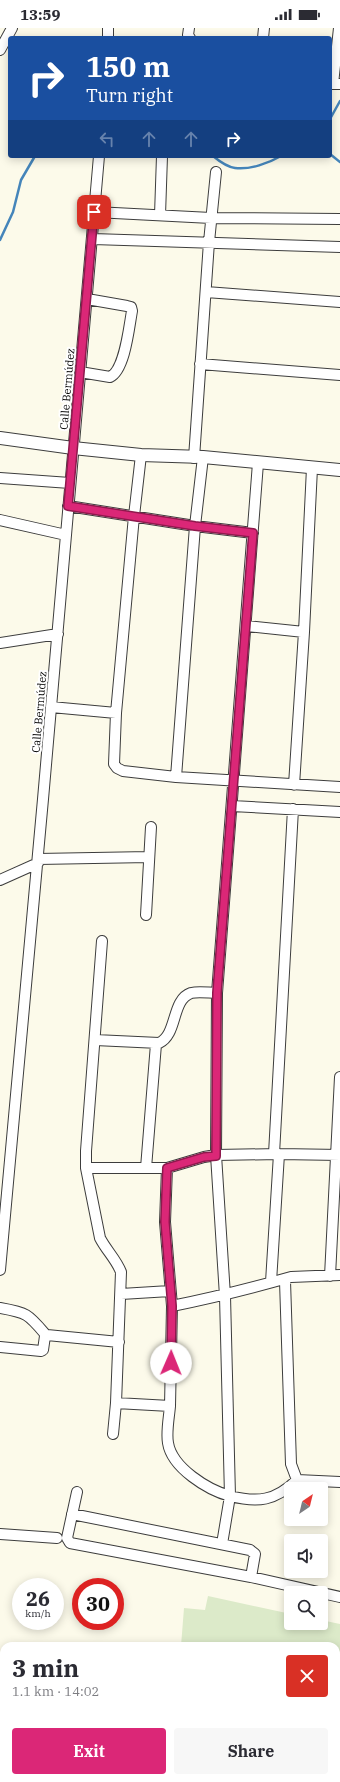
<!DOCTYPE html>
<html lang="en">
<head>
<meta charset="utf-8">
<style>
	body { margin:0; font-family:"IBM Plex Serif",serif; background:#f7f7f7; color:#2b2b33; height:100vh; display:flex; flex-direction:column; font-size:15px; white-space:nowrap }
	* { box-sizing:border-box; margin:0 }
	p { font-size:13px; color:#7c7c81 }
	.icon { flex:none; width:22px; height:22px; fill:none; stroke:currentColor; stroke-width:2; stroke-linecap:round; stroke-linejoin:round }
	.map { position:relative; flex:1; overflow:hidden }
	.sheet { position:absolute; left:0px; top:1614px; width:340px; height:140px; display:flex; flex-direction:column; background:#fff; border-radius:12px 12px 0 0; box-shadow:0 2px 10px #0003 }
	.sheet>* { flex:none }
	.top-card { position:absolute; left:8px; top:8px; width:324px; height:122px; border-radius:4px; box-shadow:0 2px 10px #0003; background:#1a4fa0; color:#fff; overflow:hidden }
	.needle { width:26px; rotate:35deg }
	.fabs { position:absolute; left:284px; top:1454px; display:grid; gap:8px }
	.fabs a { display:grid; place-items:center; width:44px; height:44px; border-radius:4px; background:#fff; box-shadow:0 2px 10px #0003; font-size:20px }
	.speed { position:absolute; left:12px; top:1550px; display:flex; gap:8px; font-size:20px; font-weight:700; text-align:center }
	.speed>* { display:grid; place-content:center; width:52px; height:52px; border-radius:50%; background:#fff; box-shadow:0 2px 10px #0003; line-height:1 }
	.speed small { font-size:10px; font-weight:400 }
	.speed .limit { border:6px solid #d22; background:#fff; color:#111 }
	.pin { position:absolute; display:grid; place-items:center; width:34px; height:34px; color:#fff; margin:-17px; border-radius:8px; box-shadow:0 2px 6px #0006 }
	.me { position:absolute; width:44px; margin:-22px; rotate:1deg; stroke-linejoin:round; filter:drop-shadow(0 0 3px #0008) }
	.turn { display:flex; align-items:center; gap:14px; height:84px; padding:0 12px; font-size:18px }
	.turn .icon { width:52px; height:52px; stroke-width:2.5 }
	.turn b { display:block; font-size:28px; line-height:34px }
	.lanes { display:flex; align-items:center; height:38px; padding:0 12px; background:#0003; justify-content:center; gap:20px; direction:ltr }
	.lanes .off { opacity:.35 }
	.round { display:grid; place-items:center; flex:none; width:42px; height:42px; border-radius:4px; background:#f7f7f7 }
	.head { display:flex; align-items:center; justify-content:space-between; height:68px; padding:0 12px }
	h1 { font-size:24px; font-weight:700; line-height:30px }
	.cta { display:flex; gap:8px; margin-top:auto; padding:8px 12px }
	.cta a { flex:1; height:46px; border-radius:4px; background:#db2777; color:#fff; font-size:16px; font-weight:700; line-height:46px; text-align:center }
	.cta a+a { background:#f7f7f7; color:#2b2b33 }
	.status { display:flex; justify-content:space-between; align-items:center; height:28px; padding:0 20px; background:#fff; direction:ltr }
	.status svg { height:11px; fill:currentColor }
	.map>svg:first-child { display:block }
	.pitch { fill:#dceac9 }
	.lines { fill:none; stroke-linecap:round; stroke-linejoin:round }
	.stream { stroke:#4585ba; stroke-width:2.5 }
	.minor-casing { stroke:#3d3d3d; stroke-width:12 }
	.tertiary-casing { stroke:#3d3d3d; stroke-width:14 }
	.minor { stroke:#fff; stroke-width:10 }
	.tertiary { stroke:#fff; stroke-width:12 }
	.route-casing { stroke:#8e194d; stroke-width:10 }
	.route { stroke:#db2777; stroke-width:7 }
	.labels { text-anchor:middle; stroke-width:4; stroke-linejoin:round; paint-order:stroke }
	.street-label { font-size:11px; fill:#0a0a0a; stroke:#fff }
</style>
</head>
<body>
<div class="status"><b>13:59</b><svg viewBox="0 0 49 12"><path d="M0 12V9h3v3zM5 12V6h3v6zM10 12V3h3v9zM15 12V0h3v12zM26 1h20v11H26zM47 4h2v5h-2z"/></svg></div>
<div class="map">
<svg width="340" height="1754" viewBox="0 0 340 1754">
	<rect width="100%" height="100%" fill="#fcfaea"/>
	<path class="pitch" d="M 208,1568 L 291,1586 L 291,1595 L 321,1595 L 321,1592 L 340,1596 L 340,1754 L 170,1754 L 170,1750 L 336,1750 L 336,1618 L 181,1618 L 184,1580 L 205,1582 Z"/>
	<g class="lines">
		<path class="stream" d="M 330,91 L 340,73
			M 330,126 L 340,134
			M 213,128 C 219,133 228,139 235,140 C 250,142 269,135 281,128
			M 0,212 L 13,184 L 21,152 L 35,128"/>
		<defs>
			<path id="minor" d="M 189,0 L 188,7 L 190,10
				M 339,0 L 333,56 L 340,56
				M 108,10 L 108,0
				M 263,10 L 264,0
				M 0,22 L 12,0
				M 95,184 L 211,190 L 340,191
				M 160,187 L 162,128
				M 93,211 L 340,219
				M 206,264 L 340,274
				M 200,336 L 340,347
				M 80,344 L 110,349 C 125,342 129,299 132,283 L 131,279 L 127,278 L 87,271
				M 141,427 L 134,488 L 116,685 L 114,736 L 117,740 L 123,743 L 176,749 L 340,759
				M 194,430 L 209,214 L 216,144
				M 258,435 L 217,965 L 216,1127 L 225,1268 L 230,1468 C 258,1475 275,1473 297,1452 L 340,1454
				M 0,450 L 70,455
				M 68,478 L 195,498 L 253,505
				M 0,492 L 66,507
				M 246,598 L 304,604
				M 0,615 L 58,606
				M 51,679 L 116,685
				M 176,749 L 195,498 L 203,429
				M 294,757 L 304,604 L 312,440
				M 232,778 L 340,784
				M 38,831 L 149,829
				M 0,852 L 38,835
				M 146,887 L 151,799
				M 102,913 L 86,1123 L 86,1140 L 100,1210 C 106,1222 116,1231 121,1244 L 116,1375 L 170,1378 C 169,1390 166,1404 168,1415 C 172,1440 208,1462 230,1468 L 222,1516
				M 95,1012 L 159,1015 C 178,1006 171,972 191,965 C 199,963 209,965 217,965
				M 274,1126 L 293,781
				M 86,1140 L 167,1140 L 204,1129 L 216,1127 L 279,1126 L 340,1127
				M 146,1140 L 156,1016
				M 167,1140 L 165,1194 L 172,1278 L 170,1378
				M 0,1242 C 35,871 67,499 99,128
				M 330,1248 L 340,1049
				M 285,1253 L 291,1436 L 297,1452
				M 271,1254 L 279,1126
				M 121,1266 L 170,1263
				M 172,1278 C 212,1270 252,1260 291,1249 L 340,1247
				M 0,1280 C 28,1285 28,1286 46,1307
				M 0,1319 L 41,1323 L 43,1322 L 45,1308 L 47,1307 L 119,1314
				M 113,1406 L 116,1375
				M 77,1464 L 67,1510 L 70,1515 L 251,1549 L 340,1569
				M 72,1486 L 250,1522 L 255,1526 L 251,1549
				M 0,1506 L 57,1510"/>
			<path id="tertiary" d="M 0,410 L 73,420 L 141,427 L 203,429 L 340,442"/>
		</defs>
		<use href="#minor" class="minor-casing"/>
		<use href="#tertiary" class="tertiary-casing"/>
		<use href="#minor" class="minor"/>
		<use href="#tertiary" class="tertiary"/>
	</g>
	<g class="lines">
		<defs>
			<path id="route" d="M 94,184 L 68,478 L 195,498 L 253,505 L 217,965 L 216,1128 L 204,1129 L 167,1140 L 165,1194 L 172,1278 L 171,1335"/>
		</defs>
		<use href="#route" class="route-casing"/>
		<use href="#route" class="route"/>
	</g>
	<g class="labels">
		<g class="street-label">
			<text transform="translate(67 361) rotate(-85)" y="4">Calle Bermúdez</text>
			<text transform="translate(39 684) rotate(-85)" y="4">Calle Bermúdez</text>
		</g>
	</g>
</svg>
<div class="fabs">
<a><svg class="needle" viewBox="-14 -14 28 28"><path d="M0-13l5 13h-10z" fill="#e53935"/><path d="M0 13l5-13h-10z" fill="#7c7c81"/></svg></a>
<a><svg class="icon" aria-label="sound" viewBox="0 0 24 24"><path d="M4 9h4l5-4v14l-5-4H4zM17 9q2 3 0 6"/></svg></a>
<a><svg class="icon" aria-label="search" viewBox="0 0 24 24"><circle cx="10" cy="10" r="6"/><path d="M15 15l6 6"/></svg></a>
</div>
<div class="speed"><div>26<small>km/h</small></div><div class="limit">30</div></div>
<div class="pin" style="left:94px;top:184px;background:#d93025"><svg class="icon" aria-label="arrive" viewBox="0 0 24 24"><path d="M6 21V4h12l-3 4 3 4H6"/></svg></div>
<svg class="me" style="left:171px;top:1335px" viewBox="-20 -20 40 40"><circle r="19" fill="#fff"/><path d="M0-13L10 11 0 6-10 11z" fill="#db2777"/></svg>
<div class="top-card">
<div class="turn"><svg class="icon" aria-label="right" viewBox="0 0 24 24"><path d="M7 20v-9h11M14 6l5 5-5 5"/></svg><div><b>150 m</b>Turn right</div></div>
<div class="lanes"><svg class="icon off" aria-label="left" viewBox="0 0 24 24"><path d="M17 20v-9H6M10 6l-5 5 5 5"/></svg><svg class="icon off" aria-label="ahead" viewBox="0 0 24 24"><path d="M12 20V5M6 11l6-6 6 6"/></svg><svg class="icon off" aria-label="ahead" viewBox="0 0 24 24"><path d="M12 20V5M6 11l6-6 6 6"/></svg><svg class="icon" aria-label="right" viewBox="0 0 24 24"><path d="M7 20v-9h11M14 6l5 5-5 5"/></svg></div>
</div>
<section class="sheet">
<div class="head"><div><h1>3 min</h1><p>1.1 km · 14:02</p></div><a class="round" style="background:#d93025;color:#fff"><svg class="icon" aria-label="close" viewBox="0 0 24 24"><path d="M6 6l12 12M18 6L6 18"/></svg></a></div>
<div class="cta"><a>Exit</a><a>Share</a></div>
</section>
</div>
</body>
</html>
